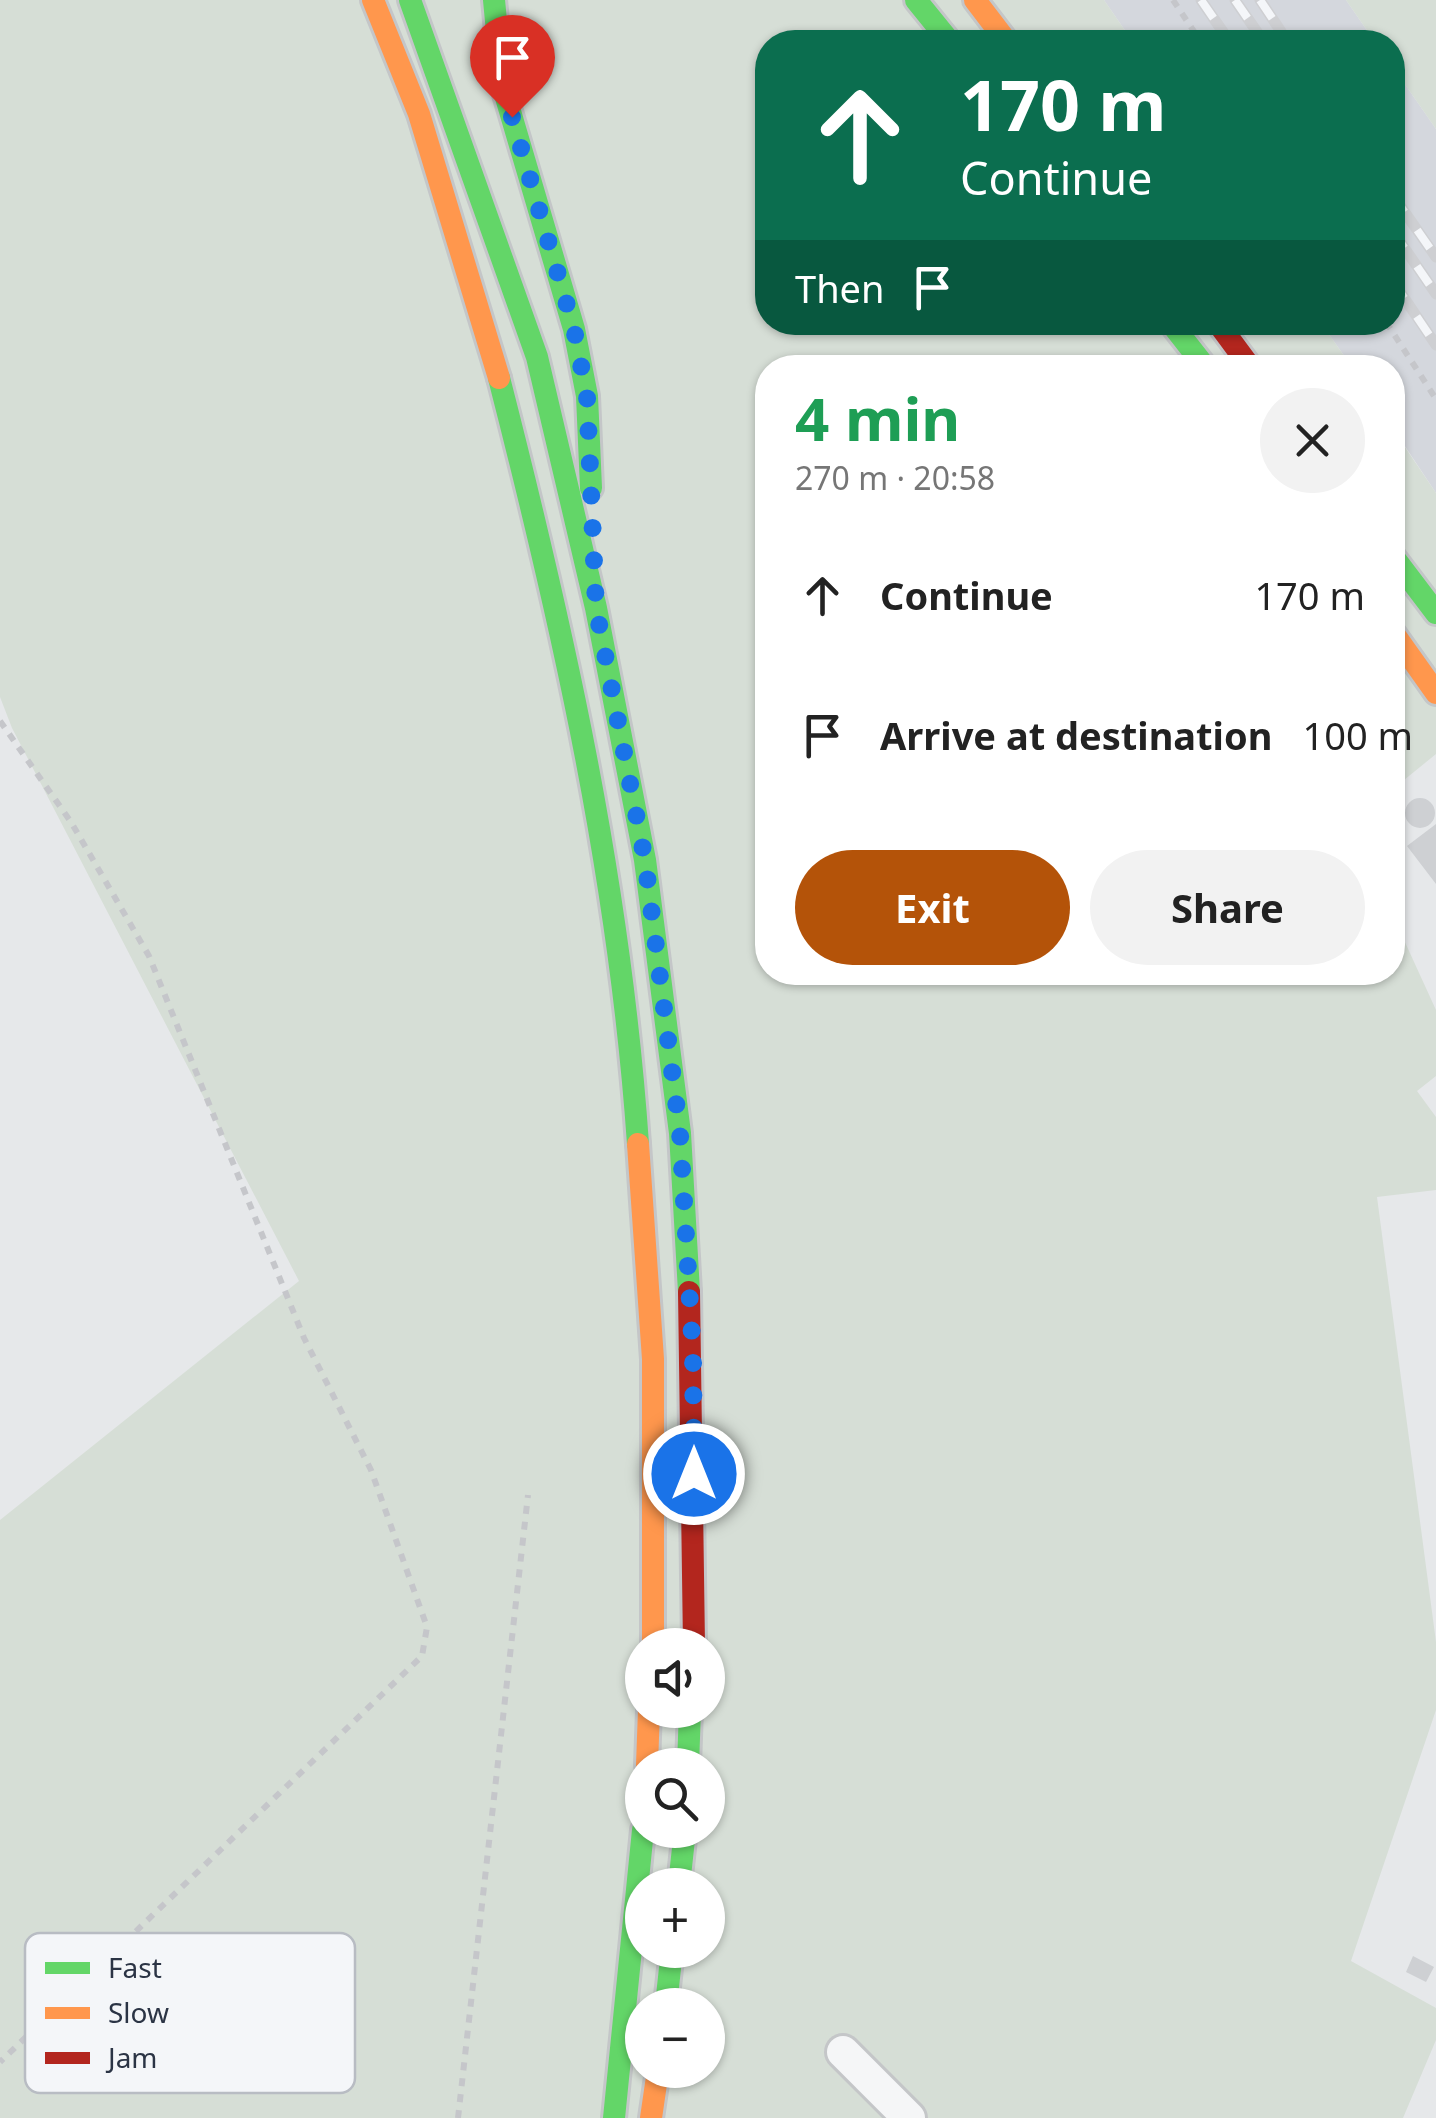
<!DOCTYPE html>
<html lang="en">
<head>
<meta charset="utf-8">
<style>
	body { margin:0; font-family:"Noto Sans",sans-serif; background:#f2f2f2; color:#222; height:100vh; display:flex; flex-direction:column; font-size:38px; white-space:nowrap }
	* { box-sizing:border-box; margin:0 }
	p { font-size:32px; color:#767676 }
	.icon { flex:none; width:55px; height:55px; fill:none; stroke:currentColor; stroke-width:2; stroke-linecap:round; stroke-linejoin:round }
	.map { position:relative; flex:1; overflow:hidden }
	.details { position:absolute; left:755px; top:355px; width:650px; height:630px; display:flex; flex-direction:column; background:#fff; border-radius:40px; box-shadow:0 2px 8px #0004 }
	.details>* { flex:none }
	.guide { position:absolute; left:755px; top:30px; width:650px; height:305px; border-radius:40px; box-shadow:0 2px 8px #0004; background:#0b6e4f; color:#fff; overflow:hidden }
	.buttons { position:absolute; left:625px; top:1628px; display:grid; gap:20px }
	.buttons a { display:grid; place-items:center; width:100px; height:100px; border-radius:50%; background:#fff; box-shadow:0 2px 8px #0004; font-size:50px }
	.pin { position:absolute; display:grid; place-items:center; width:85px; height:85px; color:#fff; margin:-102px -42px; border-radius:50% 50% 50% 0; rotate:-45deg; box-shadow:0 0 10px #0007 }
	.pin .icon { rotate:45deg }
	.me { position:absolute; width:110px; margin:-55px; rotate:0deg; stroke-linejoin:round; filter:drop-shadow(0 0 8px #0008) }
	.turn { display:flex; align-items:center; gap:35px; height:210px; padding:0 40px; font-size:45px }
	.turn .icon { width:130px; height:130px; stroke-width:2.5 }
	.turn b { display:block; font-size:70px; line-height:85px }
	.then { display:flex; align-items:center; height:95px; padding:0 40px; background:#0003; gap:20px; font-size:38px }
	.round { display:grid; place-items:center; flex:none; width:105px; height:105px; border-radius:52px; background:#f2f2f2 }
	.head { display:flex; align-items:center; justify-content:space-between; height:170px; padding:0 40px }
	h1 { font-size:60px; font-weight:700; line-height:75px; color:#1e9e55 }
	.button { display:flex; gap:20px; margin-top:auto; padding:20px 40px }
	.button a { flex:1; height:115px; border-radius:60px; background:#b45309; color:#fff; font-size:40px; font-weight:700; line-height:115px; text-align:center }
	.button a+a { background:#f2f2f2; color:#222 }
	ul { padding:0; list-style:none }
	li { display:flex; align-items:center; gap:30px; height:140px; padding:0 40px }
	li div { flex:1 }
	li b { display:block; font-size:38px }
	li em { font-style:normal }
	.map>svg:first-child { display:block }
	.built { fill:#d4d7dd }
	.green { fill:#d6ded6; fill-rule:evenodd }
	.building { fill:#ced0d3 }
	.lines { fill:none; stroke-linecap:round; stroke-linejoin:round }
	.street-casing { stroke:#c4c6c8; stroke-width:38 }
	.fast-casing { stroke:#c4c6c8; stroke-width:28 }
	.slow-casing { stroke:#c4c6c8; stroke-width:28 }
	.jam-casing { stroke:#c4c6c8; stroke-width:28 }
	.path { stroke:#c5c6ca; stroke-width:6; stroke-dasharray:8 8; stroke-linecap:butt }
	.street { stroke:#f5f6f7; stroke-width:32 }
	.fast { stroke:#63d668; stroke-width:22 }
	.slow { stroke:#ff974d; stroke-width:22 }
	.jam { stroke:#b3261e; stroke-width:22 }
	.rail-casing { stroke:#cecfd2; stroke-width:11 }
	.rail { stroke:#f4f6f9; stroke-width:8; stroke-dasharray:22; stroke-linecap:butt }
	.route { stroke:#1a73e8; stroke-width:18; stroke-dasharray:0 32.4 }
	.key { fill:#f4f6f9; stroke:#b8bcc3; stroke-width:2.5 }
	.key-label { font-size:28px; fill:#2b3445 }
</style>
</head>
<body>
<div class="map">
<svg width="1436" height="2118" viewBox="0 0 1436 2118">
	<rect width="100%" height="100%" fill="#e6e8ea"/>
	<path class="built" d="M 1104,0 L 1346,0 L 1375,42 L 1133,42 Z
		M 1393,67 L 1436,129 L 1436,493 L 1393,428 L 1392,368 L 1352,367 L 1321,323 L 1392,322 Z"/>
	<path class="green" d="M 0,0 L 1104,0 L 1133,42 L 768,42 L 768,322 L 1321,323 L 1352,367 L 768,368 L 768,972 L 1392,972 L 1393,916 L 1436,1010 L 1436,1076 L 1417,1091 L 1436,1117 L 1436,1190 L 1377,1197 L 1436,1642 L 1436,1710 L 1351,1961 L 1436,2008 L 1436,2040 L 1403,2118 L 0,2118 L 0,1520 L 299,1281 L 12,728 L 0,697 ZM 642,1645 L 708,1645 L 708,1710 L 642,1710 ZM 642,1765 L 708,1765 L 708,1830 L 642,1830 ZM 642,1885 L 708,1885 L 708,1950 L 642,1950 ZM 642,2005 L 708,2005 L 708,2070 L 642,2070 Z
		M 1346,0 L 1436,0 L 1436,129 L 1393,67 L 1392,42 L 1375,42 Z
		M 1392,428 L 1436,493 L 1436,754 L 1393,789 Z"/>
	<path class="building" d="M1405 813a15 15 0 1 1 30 0a15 15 0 1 1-30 0Z
		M 1436,824 L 1436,884 L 1407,846 Z
		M 1413,1956 L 1434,1967 L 1426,1982 L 1406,1972 Z"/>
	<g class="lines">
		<defs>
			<path id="street" d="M 843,2052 L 909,2118"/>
			<path id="fast" d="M 410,0 L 537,357 L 596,608 L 645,860 L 680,1133 L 689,1292
				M 494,0 L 502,84 L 574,329 L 587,396 L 591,488
				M 916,0 L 950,42
				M 1170,322 L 1206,368
				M 499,378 C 564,632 620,882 638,1144
				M 1392,555 L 1436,613
				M 688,1765 L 690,1710
				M 679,1885 L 685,1830
				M 666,2005 L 672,1950
				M 614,2118 L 643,1830"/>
			<path id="slow" d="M 373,0 L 419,114 L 499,378
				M 975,0 L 1007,42
				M 1392,631 L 1436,693
				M 638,1144 L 653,1359 L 653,1645
				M 647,1765 L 649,1710
				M 651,2118 L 658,2070"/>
			<path id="jam" d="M 1217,322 L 1251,368
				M 689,1292 L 694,1645"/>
		</defs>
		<use href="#street" class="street-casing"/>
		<use href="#fast" class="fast-casing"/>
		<use href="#slow" class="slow-casing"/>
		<use href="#jam" class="jam-casing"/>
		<path class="path" d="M 1173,0 L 1201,42
			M 1386,322 L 1436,399
			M 0,721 L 71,822 L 149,956 L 304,1338 L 371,1470 L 427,1627 L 422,1656 L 0,2062
			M 458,2118 L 528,1495"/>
		<use href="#street" class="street"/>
		<use href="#fast" class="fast"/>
		<use href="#slow" class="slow"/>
		<use href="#jam" class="jam"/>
		<defs>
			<path id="rail" d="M 1201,0 L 1230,42
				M 1235,0 L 1264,42
				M 1260,0 L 1288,42
				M 1392,194 L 1436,257
				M 1392,230 L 1436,294
				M 1392,280 L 1436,345"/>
		</defs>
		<use href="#rail" class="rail-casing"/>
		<use href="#rail" class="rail"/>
	</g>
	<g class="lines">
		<path class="route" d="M 512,117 L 574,329 L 587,396 L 596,608 L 645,860 L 680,1133 L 693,1354 L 694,1474"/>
	</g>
	<rect x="25" y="1933" width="330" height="160" rx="15" class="key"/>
	<rect x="45" y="1962" width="45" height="12" fill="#63d668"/>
	<rect x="45" y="2007" width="45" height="12" fill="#ff974d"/>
	<rect x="45" y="2052" width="45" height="12" fill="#b3261e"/>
	<g class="key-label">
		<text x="108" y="1978">Fast</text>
		<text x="108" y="2023">Slow</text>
		<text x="108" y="2068">Jam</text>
	</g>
</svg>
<div class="buttons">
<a><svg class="icon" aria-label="sound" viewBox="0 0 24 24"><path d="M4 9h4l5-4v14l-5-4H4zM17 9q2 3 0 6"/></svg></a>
<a><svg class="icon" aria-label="search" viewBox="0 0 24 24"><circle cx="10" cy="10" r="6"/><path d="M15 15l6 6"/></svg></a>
<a>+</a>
<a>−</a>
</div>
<div class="pin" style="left:512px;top:117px;background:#d93025"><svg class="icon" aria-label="arrive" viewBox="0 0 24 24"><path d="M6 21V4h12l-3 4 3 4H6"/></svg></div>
<svg class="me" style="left:694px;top:1474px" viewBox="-20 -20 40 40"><circle r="17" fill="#1a73e8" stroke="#fff" stroke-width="3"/><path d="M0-11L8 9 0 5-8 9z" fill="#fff"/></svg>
<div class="guide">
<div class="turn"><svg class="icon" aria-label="ahead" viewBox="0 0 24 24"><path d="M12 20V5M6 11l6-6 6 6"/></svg><div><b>170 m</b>Continue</div></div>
<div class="then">Then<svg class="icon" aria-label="arrive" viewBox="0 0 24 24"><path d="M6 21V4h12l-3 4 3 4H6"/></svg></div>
</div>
<section class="details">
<div class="head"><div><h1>4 min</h1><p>270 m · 20:58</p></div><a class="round"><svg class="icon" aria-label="close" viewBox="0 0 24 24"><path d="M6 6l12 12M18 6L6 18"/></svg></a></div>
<ul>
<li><svg class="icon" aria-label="ahead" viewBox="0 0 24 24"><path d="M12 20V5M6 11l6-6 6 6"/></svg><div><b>Continue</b></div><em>170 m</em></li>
<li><svg class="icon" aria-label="arrive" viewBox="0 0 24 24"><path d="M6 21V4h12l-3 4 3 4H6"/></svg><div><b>Arrive at destination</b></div><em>100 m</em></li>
</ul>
<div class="button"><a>Exit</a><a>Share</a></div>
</section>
</div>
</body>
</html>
